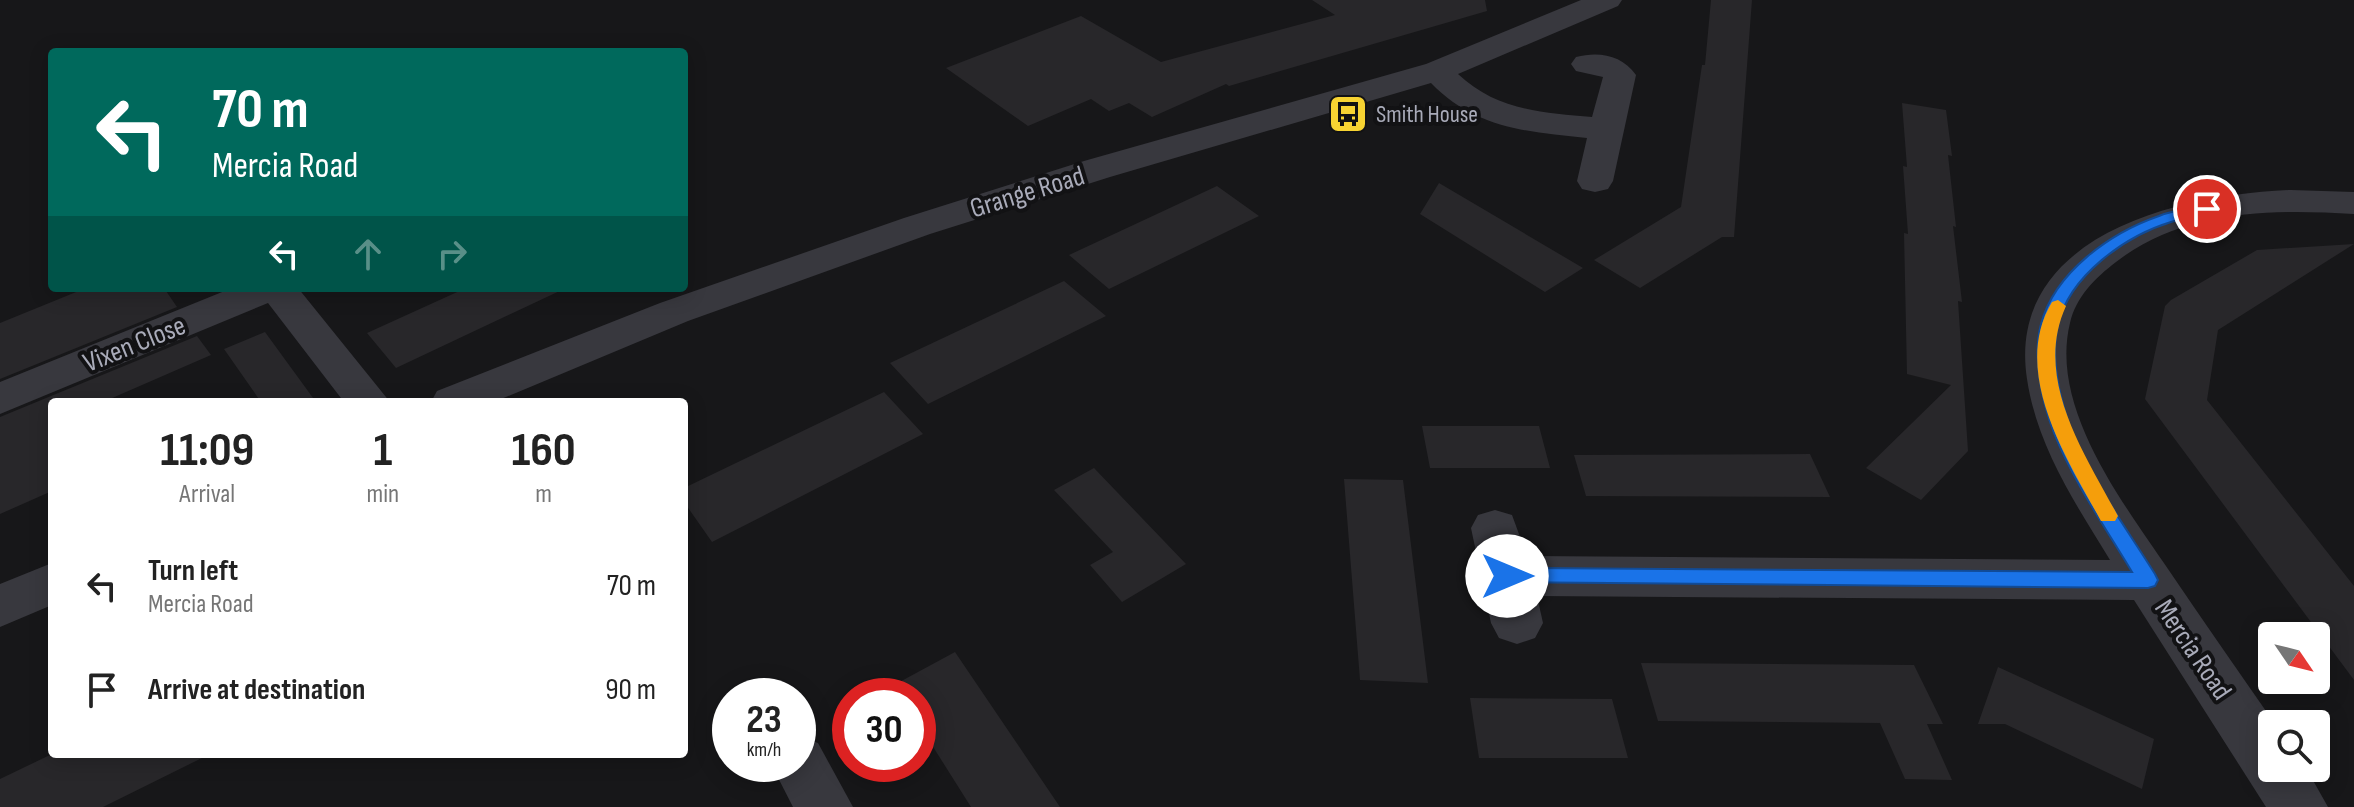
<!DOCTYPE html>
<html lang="en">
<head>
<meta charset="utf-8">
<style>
	body { margin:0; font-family:"Sofia Sans Condensed",sans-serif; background:#f2f2f2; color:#222; height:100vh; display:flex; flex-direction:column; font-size:30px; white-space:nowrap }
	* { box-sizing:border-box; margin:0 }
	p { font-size:26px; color:#767676 }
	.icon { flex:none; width:44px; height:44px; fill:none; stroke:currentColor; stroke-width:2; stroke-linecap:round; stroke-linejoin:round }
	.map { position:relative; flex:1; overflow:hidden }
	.details { position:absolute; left:48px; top:398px; width:640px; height:360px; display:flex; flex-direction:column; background:#fff; border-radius:8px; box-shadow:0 4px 20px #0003 }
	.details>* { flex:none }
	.hud { position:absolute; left:48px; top:48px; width:640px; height:244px; border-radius:8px; box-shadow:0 4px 20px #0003; background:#00695c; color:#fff; overflow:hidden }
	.needle { width:52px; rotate:125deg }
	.tools { position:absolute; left:2258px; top:622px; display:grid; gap:16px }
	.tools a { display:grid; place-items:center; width:72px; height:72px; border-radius:8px; background:#fff; box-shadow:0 4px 20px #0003; font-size:40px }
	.speed { position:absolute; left:712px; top:678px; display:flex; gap:16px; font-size:40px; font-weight:700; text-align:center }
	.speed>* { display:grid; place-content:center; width:104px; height:104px; border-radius:50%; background:#fff; box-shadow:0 4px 20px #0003; line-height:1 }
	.speed small { font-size:20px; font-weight:400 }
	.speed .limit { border:12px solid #d22; background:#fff; color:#111 }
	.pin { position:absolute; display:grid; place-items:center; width:68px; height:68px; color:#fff; margin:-34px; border:4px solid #fff; border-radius:50%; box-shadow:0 2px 8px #0007 }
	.me { position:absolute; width:88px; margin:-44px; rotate:90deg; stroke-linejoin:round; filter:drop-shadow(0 0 6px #0008) }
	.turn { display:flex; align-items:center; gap:28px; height:168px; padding:0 32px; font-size:36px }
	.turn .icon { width:104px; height:104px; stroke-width:2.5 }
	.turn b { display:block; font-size:56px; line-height:68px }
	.lanes { display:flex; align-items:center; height:76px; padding:0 32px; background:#0003; justify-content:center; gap:40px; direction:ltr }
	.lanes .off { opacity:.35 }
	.eta { display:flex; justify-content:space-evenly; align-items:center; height:136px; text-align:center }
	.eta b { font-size:48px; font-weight:700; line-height:56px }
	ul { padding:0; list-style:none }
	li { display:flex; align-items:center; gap:24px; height:104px; padding:0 32px }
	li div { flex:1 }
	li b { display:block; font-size:30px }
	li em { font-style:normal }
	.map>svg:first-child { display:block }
	.building { fill:#28272a }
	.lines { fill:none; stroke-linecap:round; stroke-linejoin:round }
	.minor { fill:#38383e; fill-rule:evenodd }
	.route { fill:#1a73e8; stroke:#114b97; stroke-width:2 }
	.slow { fill:#f59e0b }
	.labels { text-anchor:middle; stroke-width:8; stroke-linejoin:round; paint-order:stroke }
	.far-poi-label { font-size:24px; fill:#a9abb9; stroke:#121214; text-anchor:start }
	.street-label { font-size:28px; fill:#a9abb9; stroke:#121214 }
</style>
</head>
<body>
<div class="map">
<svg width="2354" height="807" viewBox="0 0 2354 807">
	<rect width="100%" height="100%" fill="#171719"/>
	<path class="building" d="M 1312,0 L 1485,0 L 1487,11 L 1229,86 L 1226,84 L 1152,117 L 1129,103 L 1109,111 L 1091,99 L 1028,126 L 946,68 L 1081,16 L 1161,62 L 1335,15 Z
		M 1711,0 L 1752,0 L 1734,237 L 1722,237 L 1640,288 L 1594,260 L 1681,207 L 1702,65 L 1705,65 Z
		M 1902,103 L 1946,110 L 1952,156 L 1948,155 L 1956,227 L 1953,226 L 1962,302 L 1958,301 L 1968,451 L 1921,500 L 1866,468 L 1951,385 L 1907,374 L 1904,233 L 1908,234 L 1903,166 L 1907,167 Z
		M 1439,183 L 1583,268 L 1545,292 L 1420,214 Z
		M 1217,186 L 1259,216 L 1109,289 L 1069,255 Z
		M 2354,244 L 2218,330 L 2207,400 L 2354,586 L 2354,680 L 2145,399 L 2165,306 L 2171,300 L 2257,250 Z
		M 1064,281 L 1106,316 L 928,404 L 890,363 Z
		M 86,288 L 164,288 L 177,307 L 0,379 L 0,323 Z
		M 466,288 L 566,288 L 396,368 L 367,333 Z
		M 265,332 L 316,402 L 261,402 L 224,349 Z
		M 197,336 L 211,355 L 103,402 L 52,402 L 52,491 L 0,514 L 0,417 Z
		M 884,392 L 923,434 L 712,542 L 684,502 L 684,488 Z
		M 1422,426 L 1539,426 L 1550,468 L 1430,468 Z
		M 1810,454 L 1830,497 L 1586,496 L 1574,455 Z
		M 1094,468 L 1186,564 L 1122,602 L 1090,565 L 1113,552 L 1054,490 Z
		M 1344,479 L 1403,480 L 1428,683 L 1360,680 Z
		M 955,652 L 1060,807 L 971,807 L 918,723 L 918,696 L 901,696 L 894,685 Z
		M 1641,663 L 1914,665 L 1943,724 L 1927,724 L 1952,780 L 1905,779 L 1880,723 L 1658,721 Z
		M 1998,667 L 2154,739 L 2142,789 L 2005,724 L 1978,724 Z
		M 1470,698 L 1612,699 L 1628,758 L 1479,758 Z
		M 52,754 L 210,754 L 103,807 L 0,807 L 0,779 Z"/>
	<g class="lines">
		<path class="minor" d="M 1581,0 L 1622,0 L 1618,6 L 1458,74 C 1496,110 1542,113 1592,117 L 1603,77 L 1576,71 L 1571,64 L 1576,57 C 1599,51 1622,55 1636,75 L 1613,181 L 1608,189 L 1595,192 L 1582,189 L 1577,181 L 1587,138 C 1527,132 1474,128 1431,83 L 1110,177 L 930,234 L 688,321 L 494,402 L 431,402 L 437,391 L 660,303 L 904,218 L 1084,161 L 1426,64 Z
			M 2291,190 L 2354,192 L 2354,214 C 2273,209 2184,209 2116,262 C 2095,278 2076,297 2070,323 C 2049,408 2124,504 2168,569 C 2203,621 2239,672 2275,724 L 2272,724 L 2272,768 L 2306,768 L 2328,807 L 2266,807 L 2134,600 L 1537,596 L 1543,623 L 1535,638 L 1517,644 L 1499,638 L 1491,623 L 1471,528 L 1478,515 L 1495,510 L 1512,515 L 1527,556 L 2110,560 C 2075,503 2037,446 2027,379 C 2005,234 2183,194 2291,190 Z
			M 232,288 L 298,288 L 390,402 L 344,402 L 268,303 L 0,414 L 0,382 Z
			M 52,563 L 52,605 L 0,627 L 0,584 Z
			M 798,736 L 818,743 L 853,807 L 793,807 L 771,764 L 798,764 Z"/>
	</g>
	<path class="route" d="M 2207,205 L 2214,209 L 2212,213 C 2199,216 2184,218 2171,222 C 2125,236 2069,276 2058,325 C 2050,359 2060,400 2072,432 C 2092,482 2127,529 2155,574 L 2158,580 L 2155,586 L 2148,588 L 1499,582 L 1496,576 L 1499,571 L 1507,568 L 2132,572 C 2105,527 2073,481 2054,433 C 2042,401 2032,358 2041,324 C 2055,272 2110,233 2159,216 C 2174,210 2191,208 2207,205 Z"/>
	<path class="slow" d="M 2058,300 L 2066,306 C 2033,378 2084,453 2118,516 L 2115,521 L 2101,521 C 2067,459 2010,372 2052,302 Z"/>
	<defs>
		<symbol id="bus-square" viewBox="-11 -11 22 22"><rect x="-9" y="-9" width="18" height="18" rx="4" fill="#f7d332" stroke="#121214"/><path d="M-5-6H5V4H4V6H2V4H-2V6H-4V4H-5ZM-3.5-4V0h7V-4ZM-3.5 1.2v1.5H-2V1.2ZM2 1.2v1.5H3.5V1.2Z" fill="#111"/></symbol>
	</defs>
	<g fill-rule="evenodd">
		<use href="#bus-square" x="1326" y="92" width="44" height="44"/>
	</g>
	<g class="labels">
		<g class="far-poi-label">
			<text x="1376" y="122">Smith House</text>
		</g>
		<g class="street-label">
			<text transform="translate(1027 191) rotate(-17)" y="10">Grange Road</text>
			<text transform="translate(134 343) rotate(-22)" y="10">Vixen Close</text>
			<text transform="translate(2194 649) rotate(56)" y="10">Mercia Road</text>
		</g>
	</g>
</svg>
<div class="tools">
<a><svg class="needle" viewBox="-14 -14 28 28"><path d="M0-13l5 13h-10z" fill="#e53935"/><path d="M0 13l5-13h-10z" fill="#767676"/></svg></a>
<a><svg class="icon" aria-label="search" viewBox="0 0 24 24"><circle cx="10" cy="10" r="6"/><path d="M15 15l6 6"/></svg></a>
</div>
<div class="speed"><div>23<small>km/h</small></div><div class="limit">30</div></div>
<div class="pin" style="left:2207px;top:209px;background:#d93025"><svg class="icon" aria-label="arrive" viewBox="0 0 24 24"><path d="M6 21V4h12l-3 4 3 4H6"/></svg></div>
<svg class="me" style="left:1507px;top:576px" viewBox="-20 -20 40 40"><circle r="19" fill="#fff"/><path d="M0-13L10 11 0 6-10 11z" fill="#1a73e8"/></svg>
<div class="hud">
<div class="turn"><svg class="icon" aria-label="left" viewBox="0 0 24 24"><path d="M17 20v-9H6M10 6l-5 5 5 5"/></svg><div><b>70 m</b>Mercia Road</div></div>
<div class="lanes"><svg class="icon" aria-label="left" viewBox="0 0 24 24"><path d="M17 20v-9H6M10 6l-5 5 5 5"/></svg><svg class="icon off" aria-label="ahead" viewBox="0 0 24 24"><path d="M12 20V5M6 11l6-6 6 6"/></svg><svg class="icon off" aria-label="right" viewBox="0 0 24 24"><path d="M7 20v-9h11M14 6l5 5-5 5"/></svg></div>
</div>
<section class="details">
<div class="eta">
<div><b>11:09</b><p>Arrival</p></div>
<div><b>1</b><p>min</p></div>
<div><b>160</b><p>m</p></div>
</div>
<ul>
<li><svg class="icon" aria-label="left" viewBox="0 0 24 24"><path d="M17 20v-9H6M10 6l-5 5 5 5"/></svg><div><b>Turn left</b><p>Mercia Road</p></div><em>70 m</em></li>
<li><svg class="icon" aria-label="arrive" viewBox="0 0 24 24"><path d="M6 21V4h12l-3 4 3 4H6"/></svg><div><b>Arrive at destination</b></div><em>90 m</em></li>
</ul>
</section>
</div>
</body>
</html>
